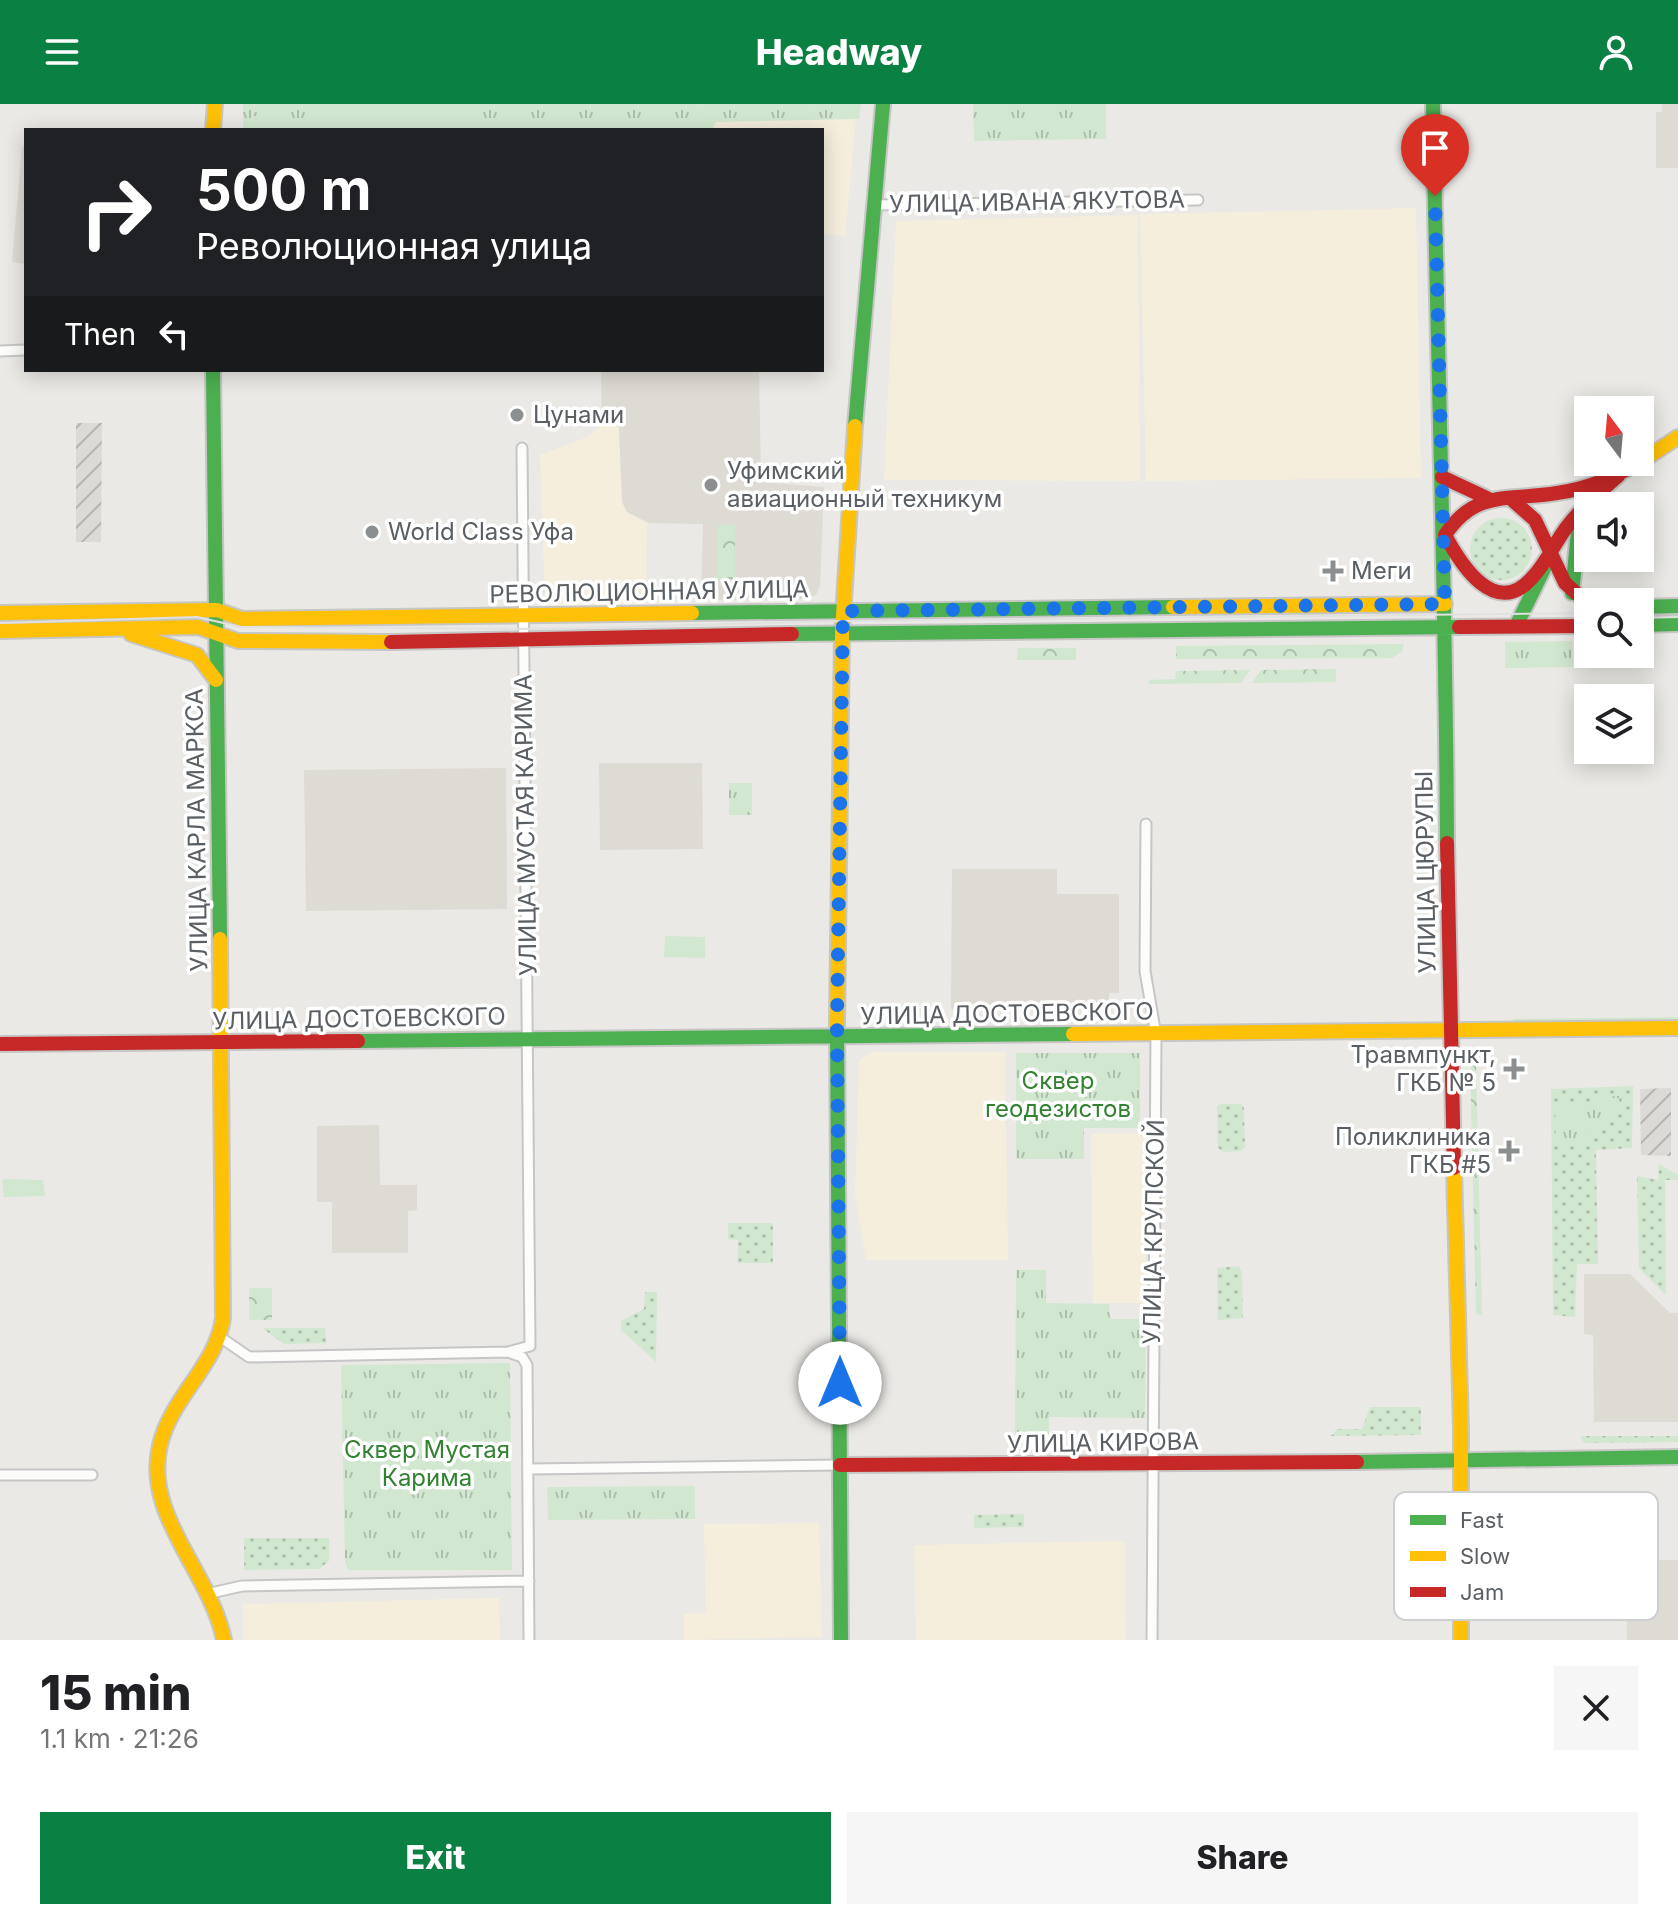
<!DOCTYPE html>
<html lang="en">
<head>
<meta charset="utf-8">
<style>
	body { margin:0; font-family:Inter,sans-serif; background:#f6f6f6; color:#202124; height:100vh; display:flex; flex-direction:column; font-size:30px; white-space:nowrap }
	* { box-sizing:border-box; margin:0 }
	p { font-size:26px; color:#757577 }
	.icon { flex:none; width:44px; height:44px; fill:none; stroke:currentColor; stroke-width:2; stroke-linecap:round; stroke-linejoin:round }
	.map { position:relative; height:1536px; overflow:hidden }
	.drawer { display:flex; flex-direction:column; background:#fff; flex:1 }
	.drawer>* { flex:none }
	.top-card { position:absolute; left:24px; top:24px; width:800px; height:244px; border-radius:0px; box-shadow:0 4px 20px #0003; background:#202124; color:#fff; overflow:hidden }
	.needle { width:52px; rotate:344deg }
	.buttons { position:absolute; left:1574px; top:292px; display:grid; gap:16px }
	.buttons a { display:grid; place-items:center; width:80px; height:80px; border-radius:0px; background:#fff; box-shadow:0 4px 20px #0003; font-size:40px }
	.pin { position:absolute; display:grid; place-items:center; width:68px; height:68px; color:#fff; margin:-82px -34px; border-radius:50% 50% 50% 0; rotate:-45deg; box-shadow:0 0 8px #0007 }
	.pin .icon { rotate:45deg }
	.me { position:absolute; width:88px; margin:-44px; rotate:0deg; stroke-linejoin:round; filter:drop-shadow(0 0 6px #0008) }
	.turn { display:flex; align-items:center; gap:28px; height:168px; padding:0 40px; font-size:36px }
	.turn .icon { width:104px; height:104px; stroke-width:2.5 }
	.turn b { display:block; font-size:56px; line-height:68px }
	.then { display:flex; align-items:center; height:76px; padding:0 40px; background:#0003; gap:16px; font-size:30px }
	.round { display:grid; place-items:center; flex:none; width:84px; height:84px; border-radius:0px; background:#f6f6f6 }
	.overview { display:flex; align-items:center; justify-content:space-between; height:136px; padding:0 40px }
	h1 { font-size:48px; font-weight:800; line-height:60px }
	.primary-button { display:flex; gap:16px; margin-top:auto; padding:16px 40px }
	.primary-button a { flex:1; height:92px; border-radius:0px; background:#0b8043; color:#fff; font-size:32px; font-weight:800; line-height:92px; text-align:center }
	.primary-button a+a { background:#f6f6f6; color:#202124 }
	header { display:flex; justify-content:space-between; align-items:center; height:104px; padding:0 40px; background:#0b8043; color:#fff; font-size:36px; font-weight:800 }
	.map>svg:first-child { display:block }
	.commercial { fill:#f5eedd }
	.industrial { fill:url(#industrial-furrows) }
	.education { fill:#dedbd4 }
	.grass { fill:url(#grass-dots) }
	.forest { fill:url(#forest-crowns) }
	.park { fill:url(#park-tufts) }
	.pitch { fill:#d2e7d0 }
	.lines { fill:none; stroke-linecap:round; stroke-linejoin:round }
	.street-casing { stroke:#c5c6c5; stroke-width:13 }
	.fast-casing { stroke:#c6c6c5; stroke-width:18 }
	.slow-casing { stroke:#c6c6c5; stroke-width:18 }
	.jam-casing { stroke:#c6c6c5; stroke-width:18 }
	.street { stroke:#fcfcfb; stroke-width:9 }
	.fast { stroke:#4caf50; stroke-width:14 }
	.slow { stroke:#ffc107; stroke-width:14 }
	.jam { stroke:#c62828; stroke-width:14 }
	.tram { stroke:#e2e1e2; stroke-width:2 }
	.rail { stroke:#e2e1e2; stroke-width:3; stroke-dasharray:2 10; stroke-linecap:butt }
	.route { stroke:#1a73e8; stroke-width:14; stroke-dasharray:0 25.2 }
	.poi-dot { fill:#8c8f90; stroke:#fff; stroke-width:3 }
	.labels { text-anchor:middle; stroke-width:7; stroke-linejoin:round; paint-order:stroke }
	.street-label { font-size:24px; fill:#5a5f63; stroke:#fff }
	.poi-label { font-size:24px; fill:#5a5f63; stroke:#fff; text-anchor:start }
	.park-label { font-size:24px; fill:#328232; stroke:#fff }
	.key { fill:#fff; stroke:#cecfd0; stroke-width:2 }
	.key-label { font-size:22px; fill:#5a5f63 }
</style>
</head>
<body>
<header><svg class="icon" aria-label="menu" viewBox="0 0 24 24"><path d="M4 6h16M4 12h16M4 18h16"/></svg>Headway<svg class="icon" aria-label="person" viewBox="0 0 24 24"><circle cx="12" cy="8" r="4"/><path d="M4 21q1-7 8-7t8 7"/></svg></header>
<div class="map">
<svg width="1678" height="1536" viewBox="0 0 1678 1536">
	<defs>
		<pattern id="industrial-furrows" width="10" height="10" patternUnits="userSpaceOnUse" patternTransform="scale(2)"><rect width="10" height="10" fill="#dbdad6"/><path d="M-1 1l2-2M0 10L10 0M9 11l2-2" fill="none" stroke="#b5b4b1"/></pattern>
		<pattern id="grass-dots" width="8" height="8" patternUnits="userSpaceOnUse" patternTransform="scale(2)"><rect width="8" height="8" fill="#d2e7d0"/><path d="M2 2h.1M6 6h.1" fill="none" stroke="#adbeac" stroke-width="1.8" stroke-linecap="round"/></pattern>
		<pattern id="forest-crowns" width="20" height="18" patternUnits="userSpaceOnUse" patternTransform="scale(2)"><rect width="20" height="18" fill="#d2e7d0"/><path d="M2 6a3 3 0 1 1 6 0M12 15a3 3 0 1 1 6 0" fill="none" stroke="#adbeac"/></pattern>
		<pattern id="park-tufts" width="24" height="20" patternUnits="userSpaceOnUse" patternTransform="scale(2)"><rect width="24" height="20" fill="#d2e7d0"/><path d="M3 7l-1-3M5 7V3M7 7l1-3M15 17l-1-3M17 17v-4M19 17l1-3" fill="none" stroke="#adbeac"/></pattern>
	</defs>
	<rect width="100%" height="100%" fill="#eae9e5"/>
	<path class="commercial" d="M 856,14 L 845,132 L 822,130 L 822,26 L 710,26 L 710,15 Z
		M 1416,104 L 1421,374 L 1146,377 L 1140,110 Z
		M 1138,111 L 1140,377 L 884,376 L 896,117 Z
		M 613,318 L 619,324 L 622,398 L 638,415 L 647,419 L 646,500 L 550,502 L 545,498 L 540,351 L 590,332 L 602,319 Z
		M 872,948 L 1005,948 L 1008,1156 L 866,1156 L 855,1091 L 859,956 Z
		M 1144,1029 L 1146,1199 L 1093,1199 L 1091,1030 Z
		M 819,1419 L 822,1533 L 684,1536 L 684,1510 L 706,1509 L 704,1420 Z
		M 1125,1437 L 1126,1536 L 916,1536 L 914,1441 Z
		M 499,1494 L 500,1536 L 243,1536 L 243,1500 Z"/>
	<path class="industrial" d="M 76,319 L 102,319 L 101,438 L 76,438 Z
		M 1671,984 L 1671,1052 L 1641,1051 L 1640,985 Z"/>
	<path class="education" d="M 1662,0 L 1678,0 L 1678,64 L 1656,64 L 1656,8 L 1662,8 Z
		M 22,43 L 26,44 L 26,160 L 12,158 Z
		M 601,266 L 759,266 L 761,378 L 824,383 L 820,482 L 816,491 L 806,495 L 701,496 L 703,420 L 649,419 L 627,408 L 622,398 L 619,324 L 612,318 L 602,319 Z
		M 599,659 L 702,659 L 703,745 L 600,746 Z
		M 506,664 L 507,805 L 306,807 L 304,666 Z
		M 952,765 L 1057,765 L 1057,790 L 1119,790 L 1119,889 L 1109,889 L 1109,906 L 951,905 Z
		M 379,1021 L 380,1081 L 417,1081 L 417,1106 L 408,1107 L 408,1149 L 332,1149 L 332,1098 L 317,1098 L 317,1022 Z
		M 1584,1170 L 1630,1170 L 1670,1209 L 1678,1209 L 1678,1318 L 1594,1318 L 1593,1231 L 1584,1230 Z
		M 1625,1456 L 1678,1456 L 1678,1536 L 1627,1536 Z"/>
	<path class="grass" d="M1470 445a31 31 0 1 1 62 0a31 31 0 1 1-62 0Z
		M 1633,982 L 1632,1044 L 1596,1046 L 1598,1160 L 1577,1160 L 1575,1213 L 1553,1211 L 1551,985 Z
		M 1221,1000 L 1241,1000 L 1244,1004 L 1245,1043 L 1241,1047 L 1223,1048 L 1218,1044 L 1217,1002 Z
		M 1659,1060 L 1678,1071 L 1678,1076 L 1665,1076 L 1666,1191 L 1639,1164 L 1637,1072 L 1658,1076 Z
		M 728,1119 L 773,1119 L 773,1159 L 738,1159 L 738,1136 L 728,1135 Z
		M 1239,1162 L 1242,1169 L 1243,1214 L 1218,1216 L 1217,1164 Z
		M 645,1188 L 657,1188 L 656,1258 L 621,1226 L 621,1217 L 644,1205 Z
		M 262,1224 L 325,1224 L 326,1239 L 284,1240 Z
		M 1370,1303 L 1421,1303 L 1421,1331 L 1331,1332 L 1337,1325 L 1362,1325 Z
		M 1580,1332 L 1678,1332 L 1678,1338 L 1584,1339 Z
		M 1024,1410 L 1024,1423 L 974,1424 L 974,1411 Z
		M 244,1434 L 329,1434 L 329,1457 L 319,1465 L 244,1466 Z"/>
	<path class="forest" d="M 718,421 L 735,421 L 735,477 L 718,477 Z
		M 1404,540 L 1402,548 L 1392,554 L 1176,555 L 1176,542 Z
		M 1018,544 L 1076,544 L 1076,556 L 1017,556 Z
		M 1336,565 L 1336,578 L 1252,579 L 1261,566 Z
		M 1250,566 L 1241,579 L 1149,580 L 1149,576 L 1175,575 L 1176,567 Z
		M 1678,913 L 1678,918 L 1513,921 L 1513,915 Z
		M 1470,958 L 1476,958 L 1482,1211 L 1476,1210 Z
		M 249,1184 L 272,1184 L 272,1216 L 249,1216 Z"/>
	<path class="park" d="M 243,0 L 861,0 L 859,15 L 716,18 L 712,26 L 243,26 Z
		M 973,0 L 1106,0 L 1106,35 L 974,37 Z
		M 1572,537 L 1573,563 L 1505,564 L 1505,538 Z
		M 729,679 L 752,679 L 752,711 L 729,711 Z
		M 1016,949 L 1140,949 L 1140,1024 L 1084,1024 L 1084,1055 L 1016,1055 Z
		M 1619,992 L 1620,1007 L 1600,1029 L 1582,1030 L 1582,1040 L 1556,1041 L 1555,1000 L 1598,999 L 1598,993 Z
		M 1016,1166 L 1046,1166 L 1046,1199 L 1109,1200 L 1110,1215 L 1146,1215 L 1145,1314 L 1049,1313 L 1049,1337 L 1015,1337 Z
		M 510,1259 L 512,1466 L 348,1466 L 345,1458 L 341,1261 Z
		M 695,1382 L 695,1415 L 548,1416 L 547,1383 Z"/>
	<path class="pitch" d="M 314,0 L 471,0 L 471,26 L 314,26 Z
		M 665,832 L 705,833 L 705,854 L 664,853 Z
		M 5,1075 L 43,1076 L 45,1092 L 4,1093 L 2,1077 Z"/>
	<g class="lines">
		<defs>
			<path id="street" d="M 875,101 L 1198,96
				M 0,247 L 26,246
				M 1146,720 L 1145,867 L 1156,931 L 1152,1536
				M 220,1233 L 249,1253 L 508,1248 L 530,1242 L 522,344
				M 508,1248 L 522,1253 L 527,1261 L 529,1536
				M 529,1365 L 840,1361
				M 0,1371 L 92,1371
				M 211,1489 L 242,1482 L 529,1477"/>
			<path id="fast" d="M 1433,0 C 1437,246 1446,492 1447,739
				M 213,266 L 220,835
				M 855,322 L 883,0
				M 1572,489 L 1580,408
				M 1640,503 L 1678,502
				M 692,509 L 1173,503
				M 1640,521 L 1678,520
				M 1516,522 L 1544,465
				M 792,530 L 1459,523
				M 837,921 L 841,1536
				M 358,937 L 1073,930
				M 1357,1358 L 1678,1353"/>
			<path id="slow" d="M 213,26 L 215,0
				M 1640,358 L 1678,333
				M 1173,503 L 1445,500
				M 0,509 L 217,506 L 242,515 L 692,509
				M 0,527 L 198,523 L 238,537 L 391,538
				M 131,530 L 197,551 L 216,576
				M 220,835 L 223,1214 C 216,1263 171,1293 160,1341 C 143,1412 210,1467 224,1536
				M 837,921 L 842,528 L 855,322
				M 1073,930 L 1678,924
				M 1454,1064 L 1461,1327 L 1461,1536"/>
			<path id="jam" d="M 1619,371 C 1601,387 1581,404 1566,424 C 1554,440 1546,460 1531,475 C 1495,514 1461,461 1445,431 C 1476,385 1508,397 1557,389 C 1586,385 1614,374 1639,358
				M 1442,373 L 1487,394
				M 1510,394 L 1535,416 L 1565,479 L 1588,500
				M 1459,523 L 1588,522
				M 391,538 L 792,530
				M 1447,739 L 1454,1064
				M 0,940 L 358,937
				M 840,1361 L 1357,1358"/>
		</defs>
		<use href="#street" class="street-casing"/>
		<use href="#fast" class="fast-casing"/>
		<use href="#slow" class="slow-casing"/>
		<use href="#jam" class="jam-casing"/>
		<use href="#street" class="street"/>
		<use href="#fast" class="fast"/>
		<use href="#slow" class="slow"/>
		<use href="#jam" class="jam"/>
		<path class="tram" d="M 1640,514 L 1678,513
			M 0,519 L 197,513 L 241,523 L 543,525 L 843,517 L 1588,509"/>
		<path class="rail" d="M 254,0 L 254,26
			M 694,26 L 701,0"/>
	</g>
	<g class="lines">
		<path class="route" d="M 840,1279 L 837,918 L 843,507 L 1445,500 L 1435,92"/>
	</g>
	<g class="poi-dot">
		<circle cx="517" cy="311" r="8"/>
		<circle cx="711" cy="381" r="8"/>
		<circle cx="372" cy="428" r="8"/>
		<path d="M1329 455h8v8h8v8h-8v8h-8v-8h-8v-8h8z"/>
		<path d="M1510 953h8v8h8v8h-8v8h-8v-8h-8v-8h8z"/>
		<path d="M1505 1035h8v8h8v8h-8v8h-8v-8h-8v-8h8z"/>
	</g>
	<g class="labels">
		<g class="street-label">
			<text transform="translate(1037 98) rotate(-1)" y="8">УЛИЦА ИВАНА ЯКУТОВА</text>
			<text transform="translate(649 488) rotate(-1)" y="8">РЕВОЛЮЦИОННАЯ УЛИЦА</text>
			<text transform="translate(526 721) rotate(-91)" y="8">УЛИЦА МУСТАЯ КАРИМА</text>
			<text transform="translate(197 726) rotate(-91)" y="8">УЛИЦА КАРЛА МАРКСА</text>
			<text transform="translate(1426 768) rotate(-91)" y="8">УЛИЦА ЦЮРУПЫ</text>
			<text transform="translate(1007 910) rotate(-1)" y="8">УЛИЦА ДОСТОЕВСКОГО</text>
			<text transform="translate(359 915) rotate(-1)" y="8">УЛИЦА ДОСТОЕВСКОГО</text>
			<text transform="translate(1154 1128) rotate(-89)" y="8">УЛИЦА КРУПСКОЙ</text>
			<text transform="translate(1103 1339) rotate(-1)" y="8">УЛИЦА КИРОВА</text>
		</g>
		<g class="poi-label">
			<text x="533" y="319">Цунами</text>
			<text x="727" y="375">Уфимский<tspan x="727" dy="28">авиационный техникум</tspan></text>
			<text x="388" y="436">World Class Уфа</text>
			<text x="1351" y="475">Меги</text>
			<text x="1496" y="959" text-anchor="end">Травмпункт,<tspan x="1496" dy="28">ГКБ № 5</tspan></text>
			<text x="1491" y="1041" text-anchor="end">Поликлиника<tspan x="1491" dy="28">ГКБ #5</tspan></text>
		</g>
		<g class="park-label">
			<text x="1058" y="985">Сквер<tspan x="1058" dy="28">геодезистов</tspan></text>
			<text x="427" y="1354">Сквер Мустая<tspan x="427" dy="28">Карима</tspan></text>
		</g>
	</g>
	<rect x="1394" y="1388" width="264" height="128" rx="12" class="key"/>
	<rect x="1410" y="1411" width="36" height="10" fill="#4caf50"/>
	<rect x="1410" y="1447" width="36" height="10" fill="#ffc107"/>
	<rect x="1410" y="1483" width="36" height="10" fill="#c62828"/>
	<g class="key-label">
		<text x="1460" y="1424">Fast</text>
		<text x="1460" y="1460">Slow</text>
		<text x="1460" y="1496">Jam</text>
	</g>
</svg>
<div class="buttons">
<a><svg class="needle" viewBox="-14 -14 28 28"><path d="M0-13l5 13h-10z" fill="#e53935"/><path d="M0 13l5-13h-10z" fill="#757577"/></svg></a>
<a><svg class="icon" aria-label="sound" viewBox="0 0 24 24"><path d="M4 9h4l5-4v14l-5-4H4zM17 9q2 3 0 6"/></svg></a>
<a><svg class="icon" aria-label="search" viewBox="0 0 24 24"><circle cx="10" cy="10" r="6"/><path d="M15 15l6 6"/></svg></a>
<a><svg class="icon" aria-label="layers" viewBox="0 0 24 24"><path d="M12 4l9 5-9 5-9-5zM3 14l9 5 9-5"/></svg></a>
</div>
<div class="pin" style="left:1435px;top:92px;background:#d93025"><svg class="icon" aria-label="arrive" viewBox="0 0 24 24"><path d="M6 21V4h12l-3 4 3 4H6"/></svg></div>
<svg class="me" style="left:840px;top:1279px" viewBox="-20 -20 40 40"><circle r="19" fill="#fff"/><path d="M0-13L10 11 0 6-10 11z" fill="#1a73e8"/></svg>
<div class="top-card">
<div class="turn"><svg class="icon" aria-label="right" viewBox="0 0 24 24"><path d="M7 20v-9h11M14 6l5 5-5 5"/></svg><div><b>500 m</b>Революционная улица</div></div>
<div class="then">Then<svg class="icon" aria-label="left" viewBox="0 0 24 24"><path d="M17 20v-9H6M10 6l-5 5 5 5"/></svg></div>
</div>
</div>
<section class="drawer">
<div class="overview"><div><h1>15 min</h1><p>1.1 km · 21:26</p></div><a class="round"><svg class="icon" aria-label="close" viewBox="0 0 24 24"><path d="M6 6l12 12M18 6L6 18"/></svg></a></div>
<div class="primary-button"><a>Exit</a><a>Share</a></div>
</section>
</body>
</html>
